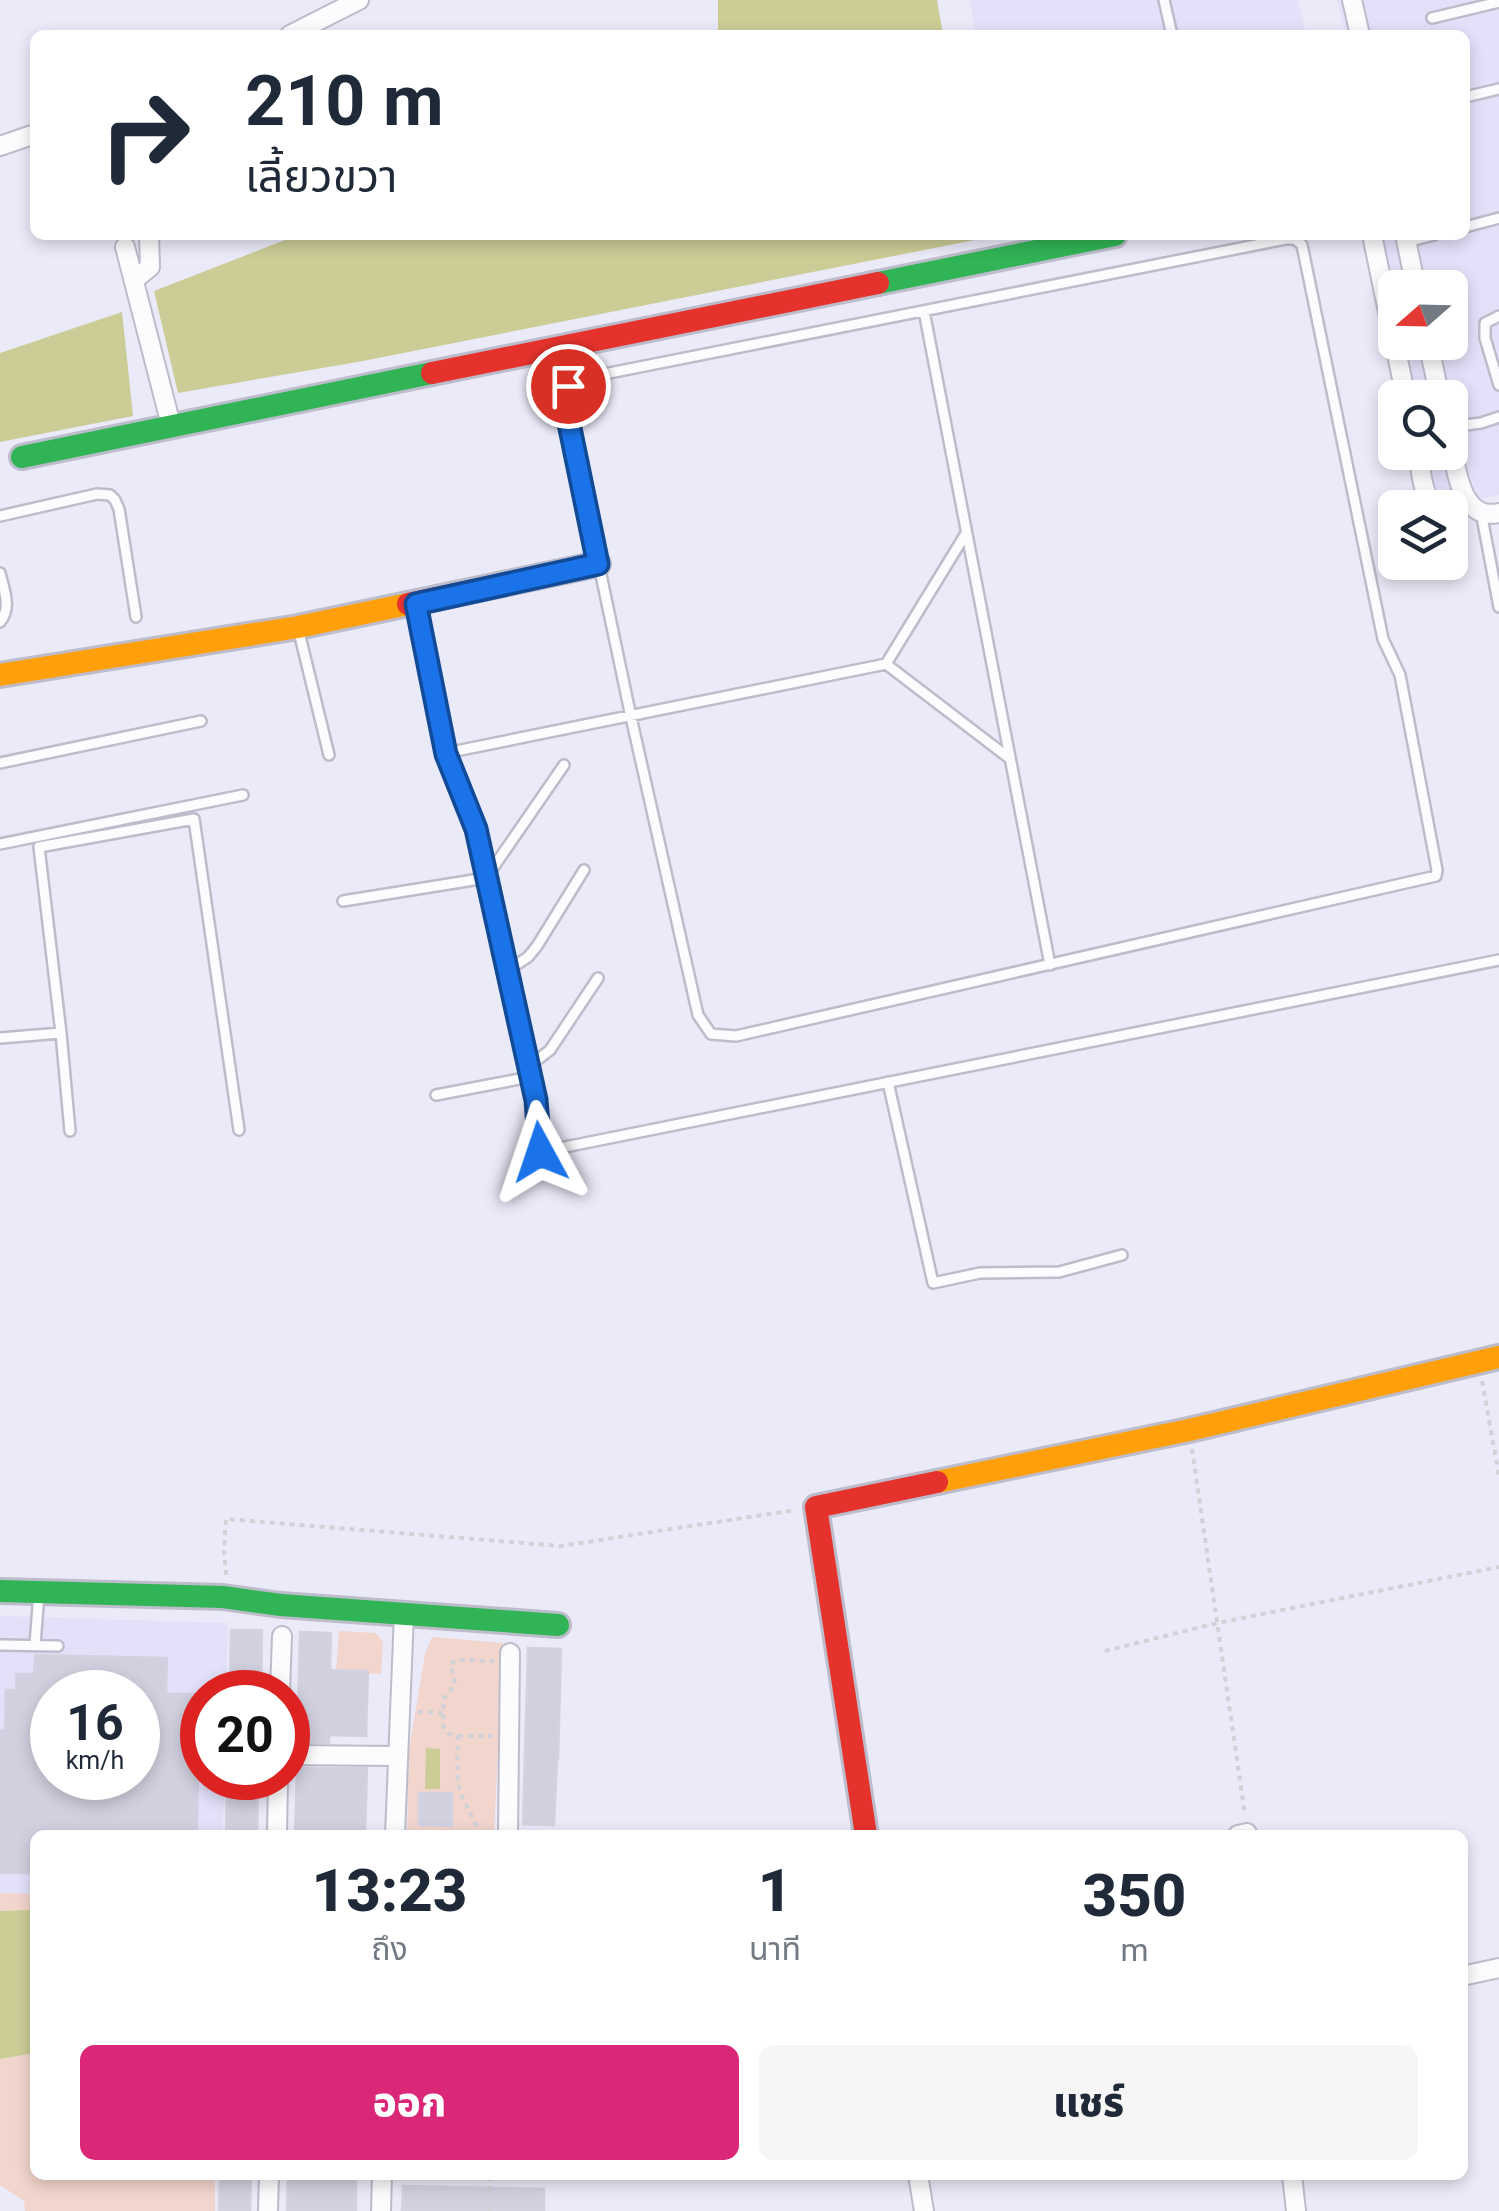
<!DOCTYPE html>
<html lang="th">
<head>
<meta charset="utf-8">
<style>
	body { margin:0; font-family:Roboto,"Noto Sans Thai",sans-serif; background:#f6f6f7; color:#1f2937; height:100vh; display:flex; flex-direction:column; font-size:38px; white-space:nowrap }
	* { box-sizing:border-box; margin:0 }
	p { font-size:32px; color:#747a83 }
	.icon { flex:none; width:55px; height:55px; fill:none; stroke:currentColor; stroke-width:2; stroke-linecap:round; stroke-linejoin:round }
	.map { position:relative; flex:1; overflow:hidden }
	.side { position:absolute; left:30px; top:1830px; width:1438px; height:350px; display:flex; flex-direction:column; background:#fff; border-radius:15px; box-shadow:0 5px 15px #0003 }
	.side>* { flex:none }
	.top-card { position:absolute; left:30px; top:30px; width:1440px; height:210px; border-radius:15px; box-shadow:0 5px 15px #0003; background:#fff; color:#1f2937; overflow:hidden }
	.needle { width:65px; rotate:250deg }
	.fabs { position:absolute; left:1378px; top:270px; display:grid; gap:20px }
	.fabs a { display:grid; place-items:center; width:90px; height:90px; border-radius:15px; background:#fff; box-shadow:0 5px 15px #0003; font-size:50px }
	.speed { position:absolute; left:30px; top:1670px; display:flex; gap:20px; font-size:50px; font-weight:700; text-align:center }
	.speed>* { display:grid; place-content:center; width:130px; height:130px; border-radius:50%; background:#fff; box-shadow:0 5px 15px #0003; line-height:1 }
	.speed small { font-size:25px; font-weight:400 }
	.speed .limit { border:15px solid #d22; background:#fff; color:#111 }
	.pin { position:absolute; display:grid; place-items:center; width:85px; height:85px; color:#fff; margin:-42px; border:5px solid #fff; border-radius:50%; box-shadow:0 2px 10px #0007 }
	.me { position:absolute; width:110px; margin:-55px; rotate:355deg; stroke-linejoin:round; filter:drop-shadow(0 0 8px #0008) }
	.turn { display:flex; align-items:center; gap:35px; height:210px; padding:0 50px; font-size:45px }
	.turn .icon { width:130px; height:130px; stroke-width:2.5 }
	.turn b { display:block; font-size:70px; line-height:85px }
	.eta { display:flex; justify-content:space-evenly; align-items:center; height:170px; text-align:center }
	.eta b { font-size:60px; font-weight:800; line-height:70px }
	.primary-button { display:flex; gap:20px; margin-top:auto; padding:20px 50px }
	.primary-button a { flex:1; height:115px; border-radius:15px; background:#db2777; color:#fff; font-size:40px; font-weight:800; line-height:115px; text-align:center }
	.primary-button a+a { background:#f6f6f7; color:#1f2937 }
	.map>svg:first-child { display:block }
	.built { fill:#e3e1fa; fill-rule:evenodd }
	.green { fill:#f2d5cc }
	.water { fill:#cbcc96 }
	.building { fill:#d1d0df; stroke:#d4d2e1; stroke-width:2.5; fill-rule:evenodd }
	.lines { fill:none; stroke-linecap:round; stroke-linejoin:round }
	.lane-casing { stroke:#bdbccb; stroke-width:14 }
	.street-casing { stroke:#bdbccb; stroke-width:22 }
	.fast-casing { stroke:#bdbccb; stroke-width:28 }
	.slow-casing { stroke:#bdbccb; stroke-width:28 }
	.jam-casing { stroke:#bdbccb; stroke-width:28 }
	.path { stroke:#d2d1d6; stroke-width:4; stroke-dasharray:5 5; stroke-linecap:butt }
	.lane { stroke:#fcfcfe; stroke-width:9 }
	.street { stroke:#fcfcfe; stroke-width:18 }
	.fast { stroke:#30b455; stroke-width:22 }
	.slow { stroke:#ff9f0a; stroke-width:22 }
	.jam { stroke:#e5322d; stroke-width:22 }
	.route-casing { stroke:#114b97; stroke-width:25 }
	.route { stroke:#1a73e8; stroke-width:18 }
</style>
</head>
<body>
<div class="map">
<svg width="1499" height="2211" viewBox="0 0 1499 2211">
	<rect width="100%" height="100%" fill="#ebeaf9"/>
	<path class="built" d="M 970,0 L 1298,0 L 1306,35 L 976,35 Z
		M 1337,0 L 1499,0 L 1499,495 L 1444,507 L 1427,507 L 1416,453 L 1450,452 L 1450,398 L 1404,397 L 1369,235 L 1465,235 L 1465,35 L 1346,35 ZM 1395,288 L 1450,288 L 1450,342 L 1395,342 Z
		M 0,1616 L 228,1623 L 226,1692 L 202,1692 L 202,1778 L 224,1778 L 223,1835 L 35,1835 L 35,1894 L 0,1893 ZM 52,1692 L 138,1692 L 138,1778 L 52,1778 Z"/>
	<path class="green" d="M 339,1631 L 376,1633 L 383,1642 L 381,1674 L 336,1672 Z
		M 432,1637 L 503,1643 L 494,1835 L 407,1835 L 409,1750 L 425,1654 Z
		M 0,1893 L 35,1894 L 35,1907 L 28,1910 L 0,1911 Z
		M 35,2053 L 35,2175 L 215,2175 L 215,2211 L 25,2211 L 24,2201 L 0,2185 L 0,2059 Z"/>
	<path class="water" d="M 718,0 L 937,0 L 943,35 L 718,35 Z
		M 298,235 L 980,235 L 980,239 L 363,361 L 178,393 L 154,291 Z
		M 122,312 L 133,416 L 0,442 L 0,353 Z
		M 426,1748 L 440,1749 L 440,1789 L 425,1789 Z
		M 35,1907 L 35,2053 L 0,2059 L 0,1911 L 28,1910 Z"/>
	<path class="building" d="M 231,1630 L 262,1630 L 261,1692 L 230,1692 Z
		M 300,1632 L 331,1633 L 330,1670 L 368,1671 L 366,1736 L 329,1735 L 329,1743 L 297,1743 Z
		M 528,1648 L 561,1649 L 558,1759 L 557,1759 L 554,1825 L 523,1824 Z
		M 35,1655 L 167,1658 L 166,1694 L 199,1694 L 197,1835 L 35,1835 L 35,1873 L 0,1873 L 0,1730 L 5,1731 L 6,1690 L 16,1690 L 16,1674 L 34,1674 ZM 52,1692 L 138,1692 L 138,1778 L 52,1778 Z
		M 297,1768 L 367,1768 L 365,1835 L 295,1835 Z
		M 227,1778 L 258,1778 L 257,1835 L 226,1835 Z
		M 419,1793 L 452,1793 L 452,1826 L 419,1825 Z
		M 220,2175 L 251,2175 L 250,2211 L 219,2211 Z
		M 288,2175 L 356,2175 L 356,2211 L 287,2211 Z
		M 403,2186 L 544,2189 L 544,2211 L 402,2211 Z"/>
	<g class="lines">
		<defs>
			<path id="lane" d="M 1164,0 L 1172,35
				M 1432,18 L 1499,2
				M 1465,97 L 1499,89
				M 1465,227 L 1499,218
				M 1286,239 L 1295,239 L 1302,245 L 1383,639 L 1400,675 L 1437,870 L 1436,876 L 736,1036 L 711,1034 L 698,1015 L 631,717 L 565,404 L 568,386 L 579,379 Z
				M 1406,242 L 1434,235
				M 924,311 L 1050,965
				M 1499,316 L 1485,323 L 1485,338 L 1499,385
				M 1450,427 L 1481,423 L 1499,417
				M 1481,512 L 1499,607
				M 0,516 L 97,494 L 110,495 L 115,500 L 119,509 L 136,617
				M 0,573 C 4,590 12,608 0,622
				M 416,607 L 446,753 L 476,829 L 536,1099 L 540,1152 L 1499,960
				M 299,632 L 329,755
				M 886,664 L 1009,758
				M 446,753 L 886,664 L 965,535
				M 0,763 L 201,721
				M 0,844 L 243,795
				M 343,901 L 486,878 L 564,765
				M 507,971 L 528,957 L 537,946 L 584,870
				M 0,1038 L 61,1033
				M 528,1067 L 550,1050 L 598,978
				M 888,1082 L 933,1283 L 980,1273 L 1059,1272 L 1122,1255
				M 436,1095 L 530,1077
				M 70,1131 L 61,1033 L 39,847 L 194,819 L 239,1130
				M 0,1645 L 58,1646
				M 35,1645 L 39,1593"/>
			<path id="street" d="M 1352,0 L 1360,35
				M 290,35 L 359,0
				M 0,146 L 35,134
				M 1372,235 L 1406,398
				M 1405,235 L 1416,288
				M 125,247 L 171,425
				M 134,280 L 150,267 L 149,235
				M 1428,342 L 1440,398
				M 1450,442 C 1457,469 1460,521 1499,513
				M 1418,452 C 1421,466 1421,503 1439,503 C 1447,503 1457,498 1464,496
				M 280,1692 L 282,1636
				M 288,1755 L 398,1756
				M 277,1835 L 278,1778
				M 395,1835 L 404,1614
				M 508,1835 L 510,1653
				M 1238,1835 L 1247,1833
				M 1462,1976 L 1499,1968
				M 918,2175 L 924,2211
				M 1292,2175 L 1296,2211
				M 268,2211 L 269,2175
				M 381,2211 L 382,2175"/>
			<path id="fast" d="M 878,283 L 1115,235
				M 22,457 L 432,373
				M 0,1591 L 223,1597 L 281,1605 L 558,1625"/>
			<path id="slow" d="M 0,675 L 298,627 L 408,604
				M 937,1482 L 1189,1430 L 1499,1357"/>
			<path id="jam" d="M 432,373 L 878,283
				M 408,604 L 598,564
				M 866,1835 L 816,1507 L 937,1482"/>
		</defs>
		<use href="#lane" class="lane-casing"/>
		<use href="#street" class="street-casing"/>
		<use href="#fast" class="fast-casing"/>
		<use href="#slow" class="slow-casing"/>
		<use href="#jam" class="jam-casing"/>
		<path class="path" d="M 1482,1381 L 1499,1476
			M 1192,1449 L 1245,1815
			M 226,1575 L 224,1551 L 226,1519 L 560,1546 L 796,1510
			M 1105,1651 L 1217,1623 L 1499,1567
			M 418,1712 L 443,1713
			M 458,1736 L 494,1736
			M 481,1835 L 460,1792 L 457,1775 L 458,1736 L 448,1733 L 443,1726 L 444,1698 L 455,1685 L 451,1664 L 455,1660 L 494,1661
			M 489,2211 L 490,2175"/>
		<use href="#lane" class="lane"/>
		<use href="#street" class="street"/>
		<use href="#fast" class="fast"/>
		<use href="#slow" class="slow"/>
		<use href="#jam" class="jam"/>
	</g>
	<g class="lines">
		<defs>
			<path id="route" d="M 540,1152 L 536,1100 L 476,829 L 446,754 L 416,604 L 598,564 L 565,404 L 568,386"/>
		</defs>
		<use href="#route" class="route-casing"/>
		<use href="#route" class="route"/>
	</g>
</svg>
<div class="fabs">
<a><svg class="needle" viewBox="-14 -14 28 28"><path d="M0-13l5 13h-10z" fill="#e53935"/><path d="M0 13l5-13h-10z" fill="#747a83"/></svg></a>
<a><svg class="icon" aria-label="search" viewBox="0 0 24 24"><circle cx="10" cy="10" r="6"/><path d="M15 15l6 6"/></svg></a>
<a><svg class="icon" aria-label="layers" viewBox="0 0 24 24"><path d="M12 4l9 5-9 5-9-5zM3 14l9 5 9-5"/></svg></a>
</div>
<div class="speed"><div>16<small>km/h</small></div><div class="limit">20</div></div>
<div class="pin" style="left:568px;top:386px;background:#d93025"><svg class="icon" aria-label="arrive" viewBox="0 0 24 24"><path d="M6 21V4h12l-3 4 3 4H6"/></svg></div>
<svg class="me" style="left:540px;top:1152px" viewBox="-20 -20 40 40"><path d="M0-17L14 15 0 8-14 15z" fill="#1a73e8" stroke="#fff" stroke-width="4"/></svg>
<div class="top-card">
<div class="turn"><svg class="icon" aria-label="right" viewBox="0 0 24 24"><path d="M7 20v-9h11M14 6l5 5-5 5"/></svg><div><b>210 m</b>เลี้ยวขวา</div></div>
</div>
<section class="side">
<div class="eta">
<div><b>13:23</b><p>ถึง</p></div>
<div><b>1</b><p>นาที</p></div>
<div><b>350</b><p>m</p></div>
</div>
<div class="primary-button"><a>ออก</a><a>แชร์</a></div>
</section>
</div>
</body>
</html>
